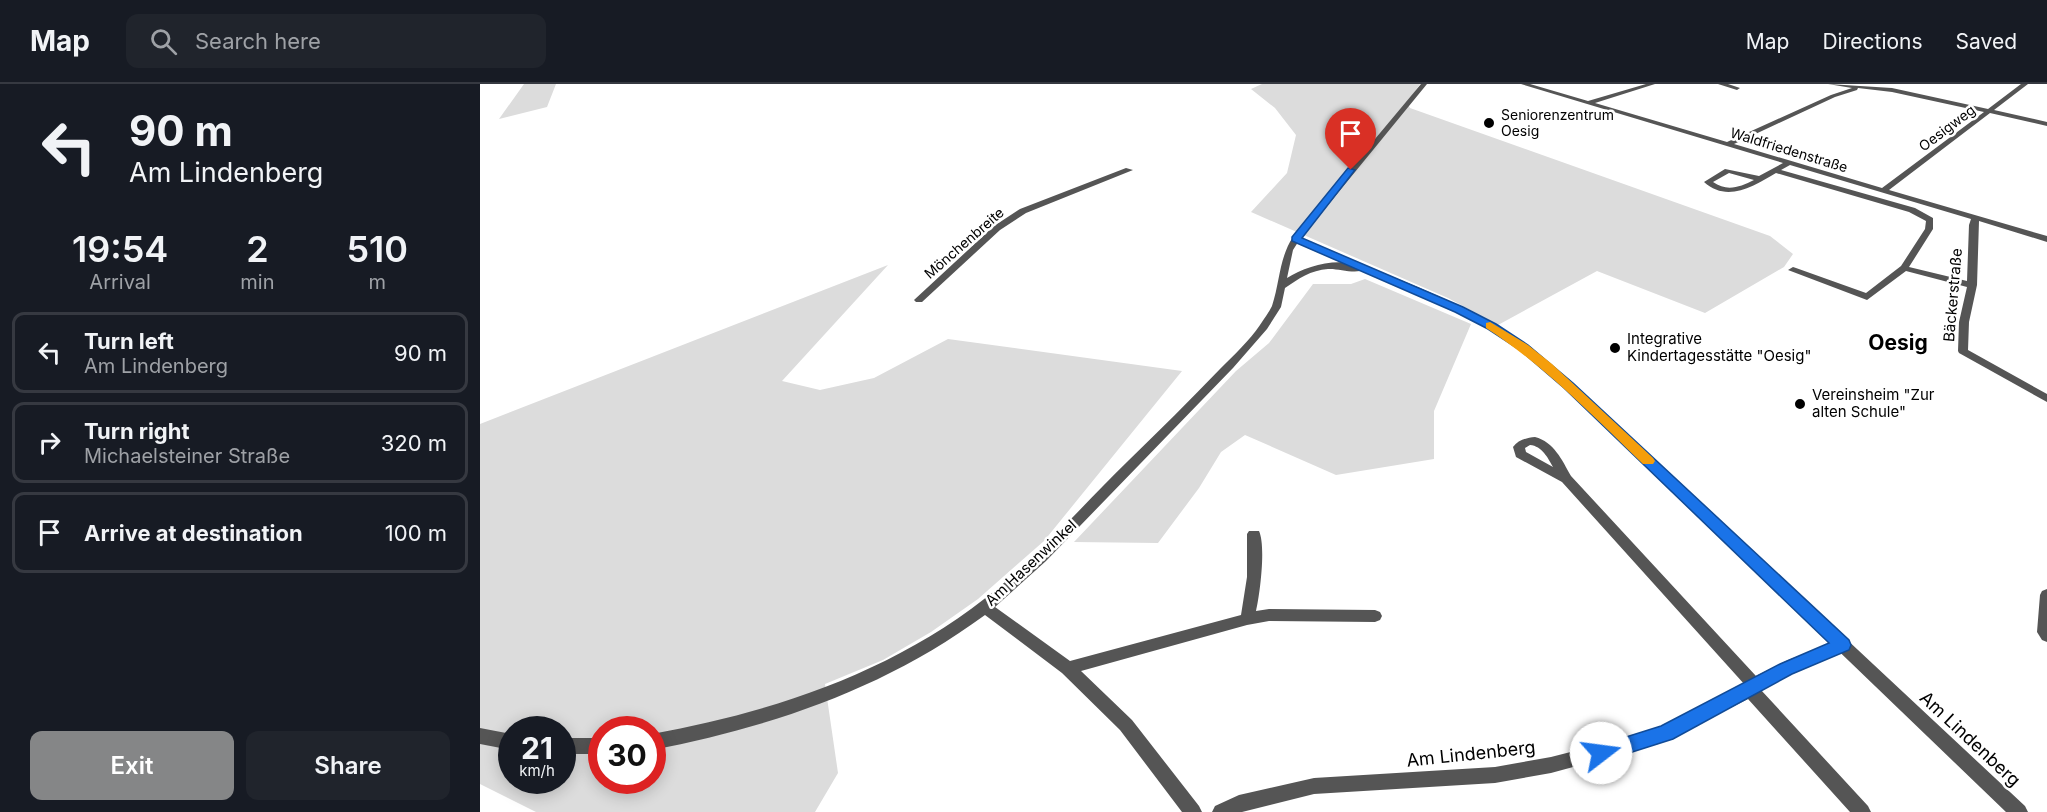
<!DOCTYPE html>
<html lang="en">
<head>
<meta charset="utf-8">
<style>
	body { margin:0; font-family:Inter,sans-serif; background:#20242c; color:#f1f3f6; height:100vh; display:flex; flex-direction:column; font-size:22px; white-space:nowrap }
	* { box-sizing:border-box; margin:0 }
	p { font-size:20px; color:#9ea1a6 }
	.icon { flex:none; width:33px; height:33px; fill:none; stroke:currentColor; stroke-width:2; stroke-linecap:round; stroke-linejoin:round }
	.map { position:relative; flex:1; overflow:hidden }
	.panel { display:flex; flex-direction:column; background:#171b24; width:480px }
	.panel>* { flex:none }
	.top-card { background:#171b24; color:#f1f3f6; overflow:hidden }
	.speed { position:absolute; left:18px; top:632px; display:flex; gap:12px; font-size:30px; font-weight:700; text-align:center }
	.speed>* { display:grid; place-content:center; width:78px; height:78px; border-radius:50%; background:#171b24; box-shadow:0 3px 15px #0003; line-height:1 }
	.speed small { font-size:15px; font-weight:400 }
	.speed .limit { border:9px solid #d22; background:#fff; color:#111 }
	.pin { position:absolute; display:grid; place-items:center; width:51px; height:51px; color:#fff; margin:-62px -26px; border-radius:50% 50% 50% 0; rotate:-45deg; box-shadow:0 0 6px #0007 }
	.pin .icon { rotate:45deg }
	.me { position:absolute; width:66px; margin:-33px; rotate:75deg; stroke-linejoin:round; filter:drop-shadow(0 0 4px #0008) }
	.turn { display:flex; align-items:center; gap:21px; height:126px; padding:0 30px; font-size:27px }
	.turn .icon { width:78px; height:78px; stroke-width:2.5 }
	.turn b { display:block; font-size:42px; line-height:51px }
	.eta { display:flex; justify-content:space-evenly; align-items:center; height:102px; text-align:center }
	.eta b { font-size:36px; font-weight:600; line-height:42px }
	.button { display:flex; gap:12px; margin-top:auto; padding:12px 30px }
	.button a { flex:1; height:69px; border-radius:12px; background:#858687; color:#fff; font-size:24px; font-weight:600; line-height:69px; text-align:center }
	.button a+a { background:#20242c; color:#f1f3f6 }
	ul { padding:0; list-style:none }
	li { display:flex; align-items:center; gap:18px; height:81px; margin:0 12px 9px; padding:0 18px; border:3px solid #363941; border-radius:12px }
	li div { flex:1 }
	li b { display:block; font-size:22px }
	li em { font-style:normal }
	header { display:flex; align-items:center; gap:36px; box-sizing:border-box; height:84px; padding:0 30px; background:#171b24; border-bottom:2px solid #363941 }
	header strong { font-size:28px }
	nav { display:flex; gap:33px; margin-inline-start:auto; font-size:21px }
	.search { width:420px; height:54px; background:#20242c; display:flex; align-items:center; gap:15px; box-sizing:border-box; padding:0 21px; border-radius:12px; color:#9ea1a6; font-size:22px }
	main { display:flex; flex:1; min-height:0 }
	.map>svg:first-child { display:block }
	.green { fill:#dcdcdc; fill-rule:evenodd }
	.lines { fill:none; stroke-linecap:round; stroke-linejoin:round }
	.minor { fill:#555; fill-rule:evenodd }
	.tertiary { fill:#555; fill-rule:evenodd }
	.route { fill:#1a73e8; stroke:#114b97; stroke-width:1.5 }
	.slow { fill:#f59e0b }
	.poi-dot { fill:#000; stroke:#fff; stroke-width:2 }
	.labels { text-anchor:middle; stroke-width:5; stroke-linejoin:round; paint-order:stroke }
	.far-poi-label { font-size:14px; fill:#000; stroke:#fff; text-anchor:start }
	.far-street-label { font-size:14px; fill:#000; stroke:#fff }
	.street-label { font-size:15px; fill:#000; stroke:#fff }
	.poi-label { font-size:15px; fill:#000; stroke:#fff; text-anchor:start }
	.near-street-label { font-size:18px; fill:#000; stroke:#fff }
	.district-label { font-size:21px; font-weight:bold; fill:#000; stroke:#fff }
</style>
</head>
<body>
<header>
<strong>Map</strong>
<div class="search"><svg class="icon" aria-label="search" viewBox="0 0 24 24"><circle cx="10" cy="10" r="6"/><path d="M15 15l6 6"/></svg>Search here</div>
<nav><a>Map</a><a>Directions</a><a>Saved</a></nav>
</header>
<main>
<section class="panel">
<div class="top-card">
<div class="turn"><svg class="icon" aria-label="left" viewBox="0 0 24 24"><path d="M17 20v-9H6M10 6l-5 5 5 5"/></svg><div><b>90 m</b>Am Lindenberg</div></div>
</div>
<div class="eta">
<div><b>19:54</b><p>Arrival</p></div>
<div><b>2</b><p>min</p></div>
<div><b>510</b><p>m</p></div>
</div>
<ul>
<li><svg class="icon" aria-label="left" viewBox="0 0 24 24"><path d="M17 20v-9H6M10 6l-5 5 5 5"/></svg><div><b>Turn left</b><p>Am Lindenberg</p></div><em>90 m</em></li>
<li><svg class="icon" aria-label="right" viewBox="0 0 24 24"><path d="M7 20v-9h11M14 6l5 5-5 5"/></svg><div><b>Turn right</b><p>Michaelsteiner Straße</p></div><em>320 m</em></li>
<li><svg class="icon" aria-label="arrive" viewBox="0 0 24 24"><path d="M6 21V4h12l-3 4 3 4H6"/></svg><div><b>Arrive at destination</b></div><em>100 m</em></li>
</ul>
<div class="button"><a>Exit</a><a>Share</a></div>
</section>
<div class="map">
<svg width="1567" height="728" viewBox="0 0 1567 728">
	<rect width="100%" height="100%" fill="#fff"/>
	<path class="green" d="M 44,0 L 76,0 L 67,23 L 19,35 Z
		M 782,0 L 940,0 L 927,19 L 930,24 L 1290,152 L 1313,170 L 1304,183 L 1225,229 L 1117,187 L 1018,241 L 968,214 L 771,128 L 807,89 L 816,51 L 795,24 L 771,5 Z
		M 408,181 L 302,297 L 340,306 L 394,294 L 468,255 L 702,287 L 564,457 L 498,515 L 451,548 L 403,576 L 345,600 L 358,689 L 335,728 L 56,728 L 0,700 L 0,340 ZM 32,645 L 82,645 L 82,696 L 32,696 ZM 122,645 L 172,645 L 172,696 L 122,696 Z
		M 885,195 L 991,240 L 954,327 L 954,375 L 856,391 L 765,351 L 741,368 L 719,404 L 678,459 L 594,458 L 756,287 L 789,259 L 833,200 L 871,200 Z"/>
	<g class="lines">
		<path class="minor" d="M 1041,0 L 1050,0 L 1108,17 L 1166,0 L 1175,0 L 1115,19 L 1247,58 L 1351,11 L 1372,4 L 1348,0 L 1412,4 L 1508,25 L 1541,0 L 1548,0 L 1514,26 L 1567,38 L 1567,42 L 1510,29 L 1409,106 L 1567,152 L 1567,158 L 1499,137 L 1497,201 L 1489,238 L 1488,266 L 1567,310 L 1567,318 L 1479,269 L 1478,267 L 1479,238 L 1487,203 L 1426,187 L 1387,216 L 1308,186 L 1313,183 L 1316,184 L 1386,209 L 1421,182 L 1445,145 L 1446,137 L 1429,128 L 1296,89 C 1274,102 1247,119 1224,98 L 1245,85 L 1279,92 L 1303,79 ZM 1378,4 L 1412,8 L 1504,28 L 1402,104 L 1254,60 L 1355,13 L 1377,6 ZM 1310,81 L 1491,135 L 1489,141 L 1487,197 L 1429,183 L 1453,145 L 1453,134 L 1435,124 L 1301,86 ZM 1249,89 L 1274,96 C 1260,103 1247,108 1233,98 Z
			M 1238,0 L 1248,0 L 1260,4 L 1257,6 Z
			M 646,84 L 653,86 L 546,129 L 520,146 L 442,218 L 436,218 L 434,216 L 514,142 L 540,125 Z
			M 816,152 L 820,155 L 813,166 L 807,194 C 827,181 864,171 885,185 C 876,191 858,184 848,185 C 831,186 818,195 805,204 L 801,223 L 787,245 L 753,284 L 566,477 L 515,523 L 590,577 L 761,531 L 767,493 L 767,450 L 769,447 L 779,447 C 786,462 780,510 776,527 L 789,525 L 895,526 L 900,528 L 902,532 L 900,536 L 895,538 L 789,537 L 767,541 L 601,587 L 652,636 L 719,722 L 722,728 L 702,728 L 640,646 L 582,589 L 505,531 C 404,605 294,642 172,666 L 172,650 C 298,627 419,586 518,504 C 565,465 605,419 648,377 C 679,347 710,316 740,285 C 754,271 769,257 780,241 C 784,235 789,228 792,222 C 800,198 799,174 813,153 Z
			M 1055,353 C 1074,358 1082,376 1091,392 L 1276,592 L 1308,576 L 1363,555 L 1368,557 L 1371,561 L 1368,565 L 1306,591 L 1281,606 L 1388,722 L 1391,728 L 1370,728 L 1268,615 L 1178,660 L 1071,689 L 1015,699 L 834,710 L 762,728 L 732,728 L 735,722 L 759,711 L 834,694 L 1015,683 L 1071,673 L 1169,648 L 1265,601 L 1082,398 L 1036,373 L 1033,363 C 1038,356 1046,354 1055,353 ZM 1050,361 C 1062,362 1068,374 1073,383 L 1046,368 L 1045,364 Z
			M 1567,505 L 1567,558 L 1562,556 L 1557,548 L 1560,511 L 1562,507 Z
			M 0,644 L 32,650 L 32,666 L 0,660 Z
			M 82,654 L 122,654 L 122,670 L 82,670 Z"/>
		<path class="tertiary" d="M 941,0 L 947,0 L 821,154 C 886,185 957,206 1019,243 C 1045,259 1069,279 1092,299 L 1545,722 L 1548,728 L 1526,728 L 1084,303 C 1063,285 1042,266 1019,251 C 955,211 881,189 813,157 L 813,153 Z"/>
	</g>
	<path class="route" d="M 868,84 L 875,86 L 822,154 L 983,223 L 1016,240 L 1048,261 L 1093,299 L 1369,556 L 1371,561 L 1369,566 L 1312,590 L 1193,655 L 1121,678 L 1114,675 L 1112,669 L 1114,663 L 1181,642 L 1300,580 L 1349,559 L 1084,304 L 1040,266 L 1008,245 L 975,228 L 812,157 L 812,153 Z"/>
	<path class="slow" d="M 1010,238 L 1048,261 L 1072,280 L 1173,374 L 1175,377 L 1173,380 L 1163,380 C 1113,332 1065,282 1006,244 L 1006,239 Z"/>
	<g class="poi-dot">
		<circle cx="1009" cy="39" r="6"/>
		<circle cx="1135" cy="264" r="6"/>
		<circle cx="1320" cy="320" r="6"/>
	</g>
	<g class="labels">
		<g class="far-poi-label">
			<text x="1021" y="36">Seniorenzentrum<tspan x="1021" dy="16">Oesig</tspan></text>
		</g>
		<g class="far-street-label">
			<text transform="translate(1467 44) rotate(-37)" y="5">Oesigweg</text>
			<text transform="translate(1309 66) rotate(17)" y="5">Waldfriedenstraße</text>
			<text transform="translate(484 159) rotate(-41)" y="5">Mönchenbreite</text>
		</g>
		<g class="street-label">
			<text transform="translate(1473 211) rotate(-85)" y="5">Bäckerstraße</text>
			<text transform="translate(551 479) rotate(-43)" y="5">Am Hasenwinkel</text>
		</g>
		<g class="poi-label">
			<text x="1147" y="260">Integrative<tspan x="1147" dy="17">Kindertagesstätte "Oesig"</tspan></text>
			<text x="1332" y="316">Vereinsheim "Zur<tspan x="1332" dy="17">alten Schule"</tspan></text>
		</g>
		<g class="near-street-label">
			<text transform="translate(1490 655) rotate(43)" y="6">Am Lindenberg</text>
			<text transform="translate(991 670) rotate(-6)" y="6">Am Lindenberg</text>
		</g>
		<g class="district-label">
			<text x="1418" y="266">Oesig</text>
		</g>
	</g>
</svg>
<div class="speed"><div>21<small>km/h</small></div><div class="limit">30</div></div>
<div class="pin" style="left:871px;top:86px;background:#d93025"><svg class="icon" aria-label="arrive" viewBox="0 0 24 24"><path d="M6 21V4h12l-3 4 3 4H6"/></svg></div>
<svg class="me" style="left:1121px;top:669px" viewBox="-20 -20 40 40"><circle r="19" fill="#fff"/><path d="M0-13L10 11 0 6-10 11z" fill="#1a73e8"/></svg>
</div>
</main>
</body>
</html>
